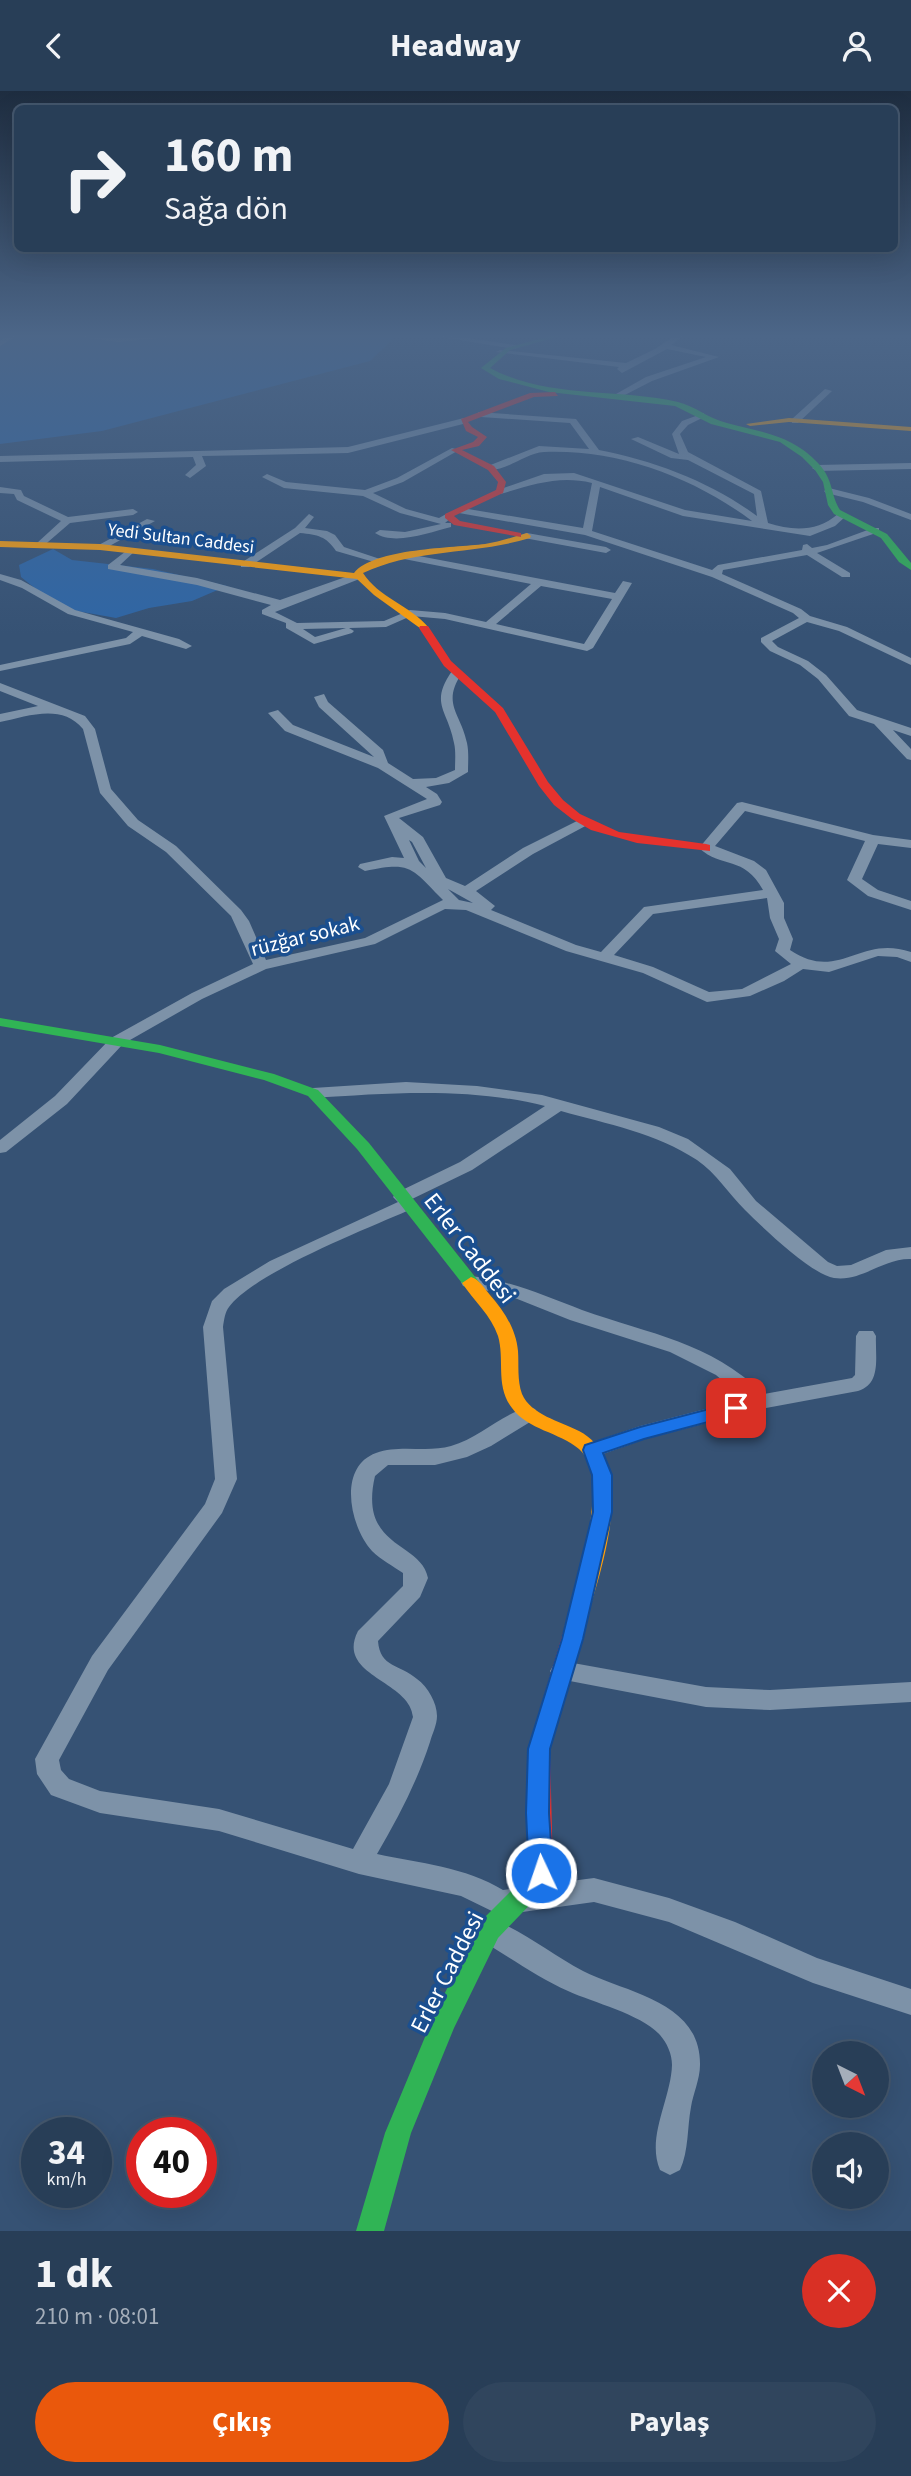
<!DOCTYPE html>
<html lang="tr">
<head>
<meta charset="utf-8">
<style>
	body { margin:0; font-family:"Source Sans 3",sans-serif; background:#30455d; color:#f1f3f6; height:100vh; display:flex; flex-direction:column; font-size:26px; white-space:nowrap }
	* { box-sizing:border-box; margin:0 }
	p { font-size:23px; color:#a5aeba }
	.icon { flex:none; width:38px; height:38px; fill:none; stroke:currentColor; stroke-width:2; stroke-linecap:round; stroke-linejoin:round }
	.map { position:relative; height:2140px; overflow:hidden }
	.drawer { display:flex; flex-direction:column; background:#283e57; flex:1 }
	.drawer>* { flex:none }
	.guide { position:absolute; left:14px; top:14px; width:884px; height:147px; border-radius:10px; box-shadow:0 7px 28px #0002,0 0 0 2px #44576d; background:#283e57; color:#f1f3f6; overflow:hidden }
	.needle { width:46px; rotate:138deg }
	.controls { position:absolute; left:812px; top:1950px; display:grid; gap:14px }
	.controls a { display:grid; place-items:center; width:77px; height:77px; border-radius:50%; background:#283e57; box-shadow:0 7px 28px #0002,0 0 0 2px #44576d; font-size:35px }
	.speed { position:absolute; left:21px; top:2026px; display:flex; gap:14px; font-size:35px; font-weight:700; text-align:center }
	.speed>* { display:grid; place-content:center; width:91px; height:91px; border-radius:50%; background:#283e57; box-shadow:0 7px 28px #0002,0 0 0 2px #44576d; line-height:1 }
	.speed small { font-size:18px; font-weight:400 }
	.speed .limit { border:10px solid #d22; background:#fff; color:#111 }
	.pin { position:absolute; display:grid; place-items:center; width:60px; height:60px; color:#fff; margin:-30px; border-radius:14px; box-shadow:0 4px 10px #0006 }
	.me { position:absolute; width:77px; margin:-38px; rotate:357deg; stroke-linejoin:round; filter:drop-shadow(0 0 5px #0008) }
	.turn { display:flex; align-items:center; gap:24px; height:147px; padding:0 35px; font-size:32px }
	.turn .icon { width:91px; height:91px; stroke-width:2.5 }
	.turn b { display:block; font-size:49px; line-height:60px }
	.round { display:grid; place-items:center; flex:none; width:74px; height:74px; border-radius:37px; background:#30455d }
	.summary { display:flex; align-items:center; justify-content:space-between; height:119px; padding:0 35px }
	h1 { font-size:42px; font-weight:700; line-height:52px }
	.primary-button { display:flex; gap:14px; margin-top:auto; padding:14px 35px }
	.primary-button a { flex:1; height:80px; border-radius:42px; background:#ea580c; color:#fff; font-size:28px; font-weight:700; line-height:80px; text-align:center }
	.primary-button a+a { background:#30455d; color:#f1f3f6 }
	header { display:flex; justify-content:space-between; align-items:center; height:91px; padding:0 35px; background:#283e57; font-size:32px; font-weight:700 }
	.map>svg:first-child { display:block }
	.green { fill:#2f66a5 }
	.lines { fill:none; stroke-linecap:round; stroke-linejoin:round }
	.street { fill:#7d92a8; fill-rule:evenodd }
	.fast { fill:#30b455; fill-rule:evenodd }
	.slow { fill:#ff9f0a; fill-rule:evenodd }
	.jam { fill:#e5322d; fill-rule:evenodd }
	.route { fill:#1a73e8; stroke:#114b97; stroke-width:2 }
	.labels { text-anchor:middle; stroke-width:7; stroke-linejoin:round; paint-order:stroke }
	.far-street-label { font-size:18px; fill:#fff; stroke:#1b4f8f }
	.street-label { font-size:21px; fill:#fff; stroke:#1b4f8f }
	.near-street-label { font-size:24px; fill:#fff; stroke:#1b4f8f }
</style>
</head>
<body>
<header><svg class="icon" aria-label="back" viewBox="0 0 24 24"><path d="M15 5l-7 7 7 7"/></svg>Headway<svg class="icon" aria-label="person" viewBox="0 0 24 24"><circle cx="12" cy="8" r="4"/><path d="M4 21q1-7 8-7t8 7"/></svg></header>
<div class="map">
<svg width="911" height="2140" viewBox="0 0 911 2140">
	<rect width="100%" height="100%" fill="#365274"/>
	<path class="green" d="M 0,244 L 397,244 L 370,270 L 102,340 L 0,353 Z
		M 53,458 L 72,469 L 153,478 L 227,495 L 192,510 L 149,517 L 116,527 L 71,519 L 42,503 L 21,486 L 19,474 Z"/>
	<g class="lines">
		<path class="street" d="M 9,244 L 18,244 L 0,255 L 0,250 Z
			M 68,244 L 118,247 L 188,244 L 118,251 Z
			M 447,244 L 515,254 L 519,256 L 515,258 L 435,245 Z
			M 676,244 L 685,244 L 671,254 L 719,266 L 652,290 L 619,307 L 616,303 L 646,286 L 706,266 L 667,258 L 622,282 L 617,278 L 619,276 L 496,261 L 500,259 L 626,272 L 655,258 Z
			M 825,298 L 832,300 L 798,332 L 792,332 L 792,328 Z
			M 478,321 L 576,328 L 599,359 C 655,370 711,391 757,425 L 754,403 L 688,369 L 671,367 L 631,348 L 638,346 L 679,363 L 672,343 L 682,330 L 704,322 L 704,326 L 688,334 L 680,343 L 688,361 L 761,400 L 768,432 C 793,440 817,441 838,423 L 846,425 L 835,435 L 810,445 L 683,425 L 600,396 L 592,440 L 712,479 L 718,474 L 802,459 L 803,454 L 807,453 L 812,457 L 827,454 L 873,437 L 879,437 L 879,441 L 817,462 L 850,482 L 850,486 L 842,486 L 807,464 L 723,479 L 722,483 L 801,518 L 810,525 L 847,536 L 911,567 L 911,574 L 839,540 L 807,531 L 772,550 L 778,556 L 808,570 L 826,584 L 857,619 L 911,637 L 911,645 L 893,639 L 911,658 L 911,669 L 907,668 L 874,633 L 849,625 L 818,588 L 800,574 L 770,560 L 761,551 L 761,547 L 799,527 L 793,522 L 712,486 L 585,444 L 459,422 L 459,418 L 462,417 L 583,437 L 592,392 C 558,384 533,394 500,403 L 495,400 L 544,383 L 574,382 L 685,419 L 752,430 C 693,386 618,358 544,361 C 525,362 508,380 488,379 L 488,375 L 539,355 L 589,358 L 570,332 L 481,326 Z
			M 464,327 L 467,332 L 348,362 L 202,365 L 206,375 L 190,387 L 185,384 L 196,374 L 193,366 L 0,371 L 0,365 L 348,356 Z
			M 452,357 L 459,359 L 403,391 L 373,402 L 406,418 L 439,427 L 448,422 L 453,425 L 445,432 L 451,432 L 451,436 C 430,441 395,455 375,442 L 380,439 L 405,441 L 441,433 L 400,422 L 363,405 L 284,397 L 262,386 L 267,383 L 286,391 L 365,399 L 397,387 Z
			M 911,372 L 911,378 L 817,380 L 812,377 L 817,374 Z
			M 0,396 L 21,399 L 24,405 L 68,426 L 133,418 L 138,421 L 133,424 L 70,432 L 41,457 L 36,454 L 37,452 L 61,430 L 17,409 L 14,403 L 0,402 Z
			M 829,397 L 869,407 L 911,423 L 911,429 L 863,411 L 826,402 L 824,400 Z
			M 309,423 L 314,426 L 305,437 L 327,440 L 335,444 L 344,456 L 386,470 L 381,473 L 336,460 C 326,445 318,444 300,442 L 249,476 L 241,476 L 241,472 L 295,437 Z
			M 147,428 L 155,430 L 104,458 L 95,456 Z
			M 527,442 L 606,456 L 611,459 L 606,462 L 524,447 L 524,443 Z
			M 130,457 L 135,460 L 120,474 L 197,487 L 280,509 L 354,483 L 362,483 L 362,487 L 275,521 L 297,532 L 384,530 L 410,519 L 445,522 L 486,531 L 531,493 L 399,467 L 399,463 L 403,462 L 615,502 L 623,490 L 632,492 L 593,557 L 587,560 L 445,528 L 411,525 L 386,536 L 349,537 L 354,540 L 352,542 L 314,553 L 286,537 L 286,532 L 262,523 L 262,519 L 271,514 L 197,494 L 108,478 L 108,474 ZM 541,495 L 612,508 L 584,553 L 496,533 ZM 346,537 L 315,546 L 303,538 Z
			M 0,483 L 21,489 L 75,519 L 179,548 L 192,555 L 186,558 L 142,545 L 130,553 L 0,580 L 0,574 L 126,547 L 133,541 L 68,523 L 22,497 L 0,489 Z
			M 456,579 L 462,582 C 441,613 461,622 467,652 C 469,661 468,672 468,681 L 449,692 L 426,696 L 437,703 L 442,711 L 440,714 L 399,727 L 423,746 L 446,787 L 465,795 L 523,757 L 579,729 L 584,728 L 591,732 L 533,763 L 476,800 L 495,815 L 491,819 L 576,854 L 601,861 L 644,816 L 763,799 C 744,764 722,778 699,757 L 737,712 L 742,711 L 873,744 L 911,749 L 911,757 L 878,753 L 862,788 L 878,799 L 911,810 L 911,819 L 868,805 L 847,789 L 865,750 L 745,720 L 715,755 L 754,770 L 766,779 L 784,812 L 784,827 L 793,848 L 790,859 C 839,892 859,843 911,861 L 911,871 L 897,866 L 878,865 L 829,881 L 803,878 L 784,890 L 750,905 L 707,911 L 643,882 L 566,860 L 466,819 L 445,818 L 375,853 L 266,878 L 202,908 L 123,953 L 67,1013 L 6,1061 L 0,1062 L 0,1049 L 55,1005 L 111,947 L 192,902 L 253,873 L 231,825 L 166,761 L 128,735 L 100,702 L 83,638 C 62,612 28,625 0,631 L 0,623 L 38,615 L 0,600 L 0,592 L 85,625 L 95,638 L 111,698 L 138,729 L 176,755 L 241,819 L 249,830 L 266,869 L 365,847 L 443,809 C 411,777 412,770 365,780 L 358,776 L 360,773 L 392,766 L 404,767 L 384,725 L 427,708 L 378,677 L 285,640 L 268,622 L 278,619 L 293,634 L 374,666 L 319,616 L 314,606 L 324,603 L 328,611 L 383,659 L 388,672 L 413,688 L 436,687 L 455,679 C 455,670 456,660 454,652 C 448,619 429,613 452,580 ZM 409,749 L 412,751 L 426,777 L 419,770 ZM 448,798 L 473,812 L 459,809 ZM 767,807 L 770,827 L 779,848 L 775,860 L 791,873 L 742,898 L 709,901 L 653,876 L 614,864 L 653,823 Z
			M 406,991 L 477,995 L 542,1004 L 659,1036 L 688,1048 L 730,1078 L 756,1110 L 828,1171 L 837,1175 L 851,1174 L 886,1159 L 911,1156 L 911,1168 C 883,1167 862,1191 834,1187 C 811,1183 763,1137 745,1119 C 728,1102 717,1083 697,1069 C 656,1042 607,1033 561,1020 L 472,1079 L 412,1108 L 417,1113 L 414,1117 C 371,1136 255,1181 229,1216 C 225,1221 224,1229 223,1236 L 237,1388 L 222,1422 L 108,1579 L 59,1669 L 61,1679 L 69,1688 L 100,1700 L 219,1718 L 353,1758 L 389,1693 L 413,1626 C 410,1589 335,1585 358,1540 L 403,1495 L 403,1482 C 393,1475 381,1469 372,1460 C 350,1436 337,1376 376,1362 C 400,1353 427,1362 451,1355 C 479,1347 501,1324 528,1316 L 535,1318 L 538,1323 L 535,1328 L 491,1355 L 467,1366 L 435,1374 L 388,1374 L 375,1385 C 358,1458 421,1450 428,1487 L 420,1506 L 378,1550 C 380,1577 400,1573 417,1588 C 428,1596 437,1612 437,1625 C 437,1634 432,1643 430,1651 C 417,1691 398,1727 377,1763 C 419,1772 466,1776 503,1799 L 594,1787 L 669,1807 L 735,1831 L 817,1867 L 911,1898 L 911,1924 L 813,1892 L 669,1831 L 594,1811 L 500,1824 L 461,1805 L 359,1783 L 219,1740 L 100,1722 L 51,1704 L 37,1683 L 35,1668 L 92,1565 L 205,1413 L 215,1388 L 203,1236 L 212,1210 L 224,1198 L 270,1170 L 398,1111 L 393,1106 L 396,1102 L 460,1071 L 545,1015 C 470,996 389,1002 313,1007 L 305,1002 L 313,997 Z
			M 470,1185 C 510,1189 545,1205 582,1219 C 652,1244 708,1250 764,1303 L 852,1287 L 855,1284 L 856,1245 L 859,1240 L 873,1240 L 876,1245 C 875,1265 882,1293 858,1300 L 760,1318 L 645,1348 L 592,1367 L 585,1364 L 581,1359 L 585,1354 L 640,1335 L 744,1308 L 716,1284 L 670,1261 L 570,1229 L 505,1203 L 463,1195 L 461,1191 L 463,1187 Z
			M 562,1570 L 706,1596 L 770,1599 L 911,1591 L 911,1611 L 770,1619 L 706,1616 L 554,1587 L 550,1580 L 554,1573 Z
			M 489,1827 C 522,1839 551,1863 583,1880 C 626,1902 701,1910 700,1974 C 700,1988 693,2003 691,2016 C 687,2037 689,2059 680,2079 L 670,2084 L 660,2079 C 646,2046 671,2008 672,1974 C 672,1963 667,1952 660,1944 C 641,1923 594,1912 568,1900 C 537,1886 508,1865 479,1848 L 476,1839 L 479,1830 Z"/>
		<path class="fast" d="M 553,244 L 564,244 L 510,259 L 490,277 C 547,308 616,297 678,311 C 695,315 709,328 727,332 C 761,341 792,344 818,372 C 834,389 830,403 840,419 L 887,443 L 911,472 L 911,479 L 899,471 L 881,447 L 834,423 L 828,414 L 823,391 L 815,379 L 802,366 L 780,351 L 711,333 L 675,315 L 549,301 L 499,288 L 481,277 L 506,257 Z
			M 0,927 L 160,954 L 274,983 L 318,999 L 369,1052 L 480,1192 L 471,1198 L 465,1196 L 357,1058 L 308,1005 L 264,989 L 159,962 L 0,935 Z
			M 538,1778 L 546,1781 L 550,1789 L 546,1797 L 498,1847 L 454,1937 L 411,2042 L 384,2140 L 356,2140 L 385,2042 L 435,1922 L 480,1831 L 530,1781 Z"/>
		<path class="slow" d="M 789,327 L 911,336 L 911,340 L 789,331 L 750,335 L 746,333 Z
			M 527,442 L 531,445 L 530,447 C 475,464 416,457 363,482 C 378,506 411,515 429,537 L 424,540 L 374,504 L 357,488 L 100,459 L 0,456 L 0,450 L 100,453 L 354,482 C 374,457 453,457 485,453 C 499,451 513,446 527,442 Z
			M 471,1186 C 480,1189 484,1197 490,1204 C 504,1220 516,1238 518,1260 C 519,1274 517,1289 522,1303 C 531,1324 560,1330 579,1340 C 642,1373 598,1486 584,1538 L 581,1544 L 574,1546 L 567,1544 L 564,1538 C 574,1500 613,1387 579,1358 C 559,1341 528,1339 512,1317 C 495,1295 505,1269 498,1245 C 491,1224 474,1210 462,1192 Z"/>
		<path class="jam" d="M 555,301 L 558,305 L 534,306 L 468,331 L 472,336 L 487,346 L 479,355 L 462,359 L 494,375 L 506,391 L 503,402 L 454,425 L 460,430 L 521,442 L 521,446 L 454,434 L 445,427 L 445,423 L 496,399 L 498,391 L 488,379 L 451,359 L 473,351 L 478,346 L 466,340 L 461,328 L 530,302 Z
			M 420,535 L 428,535 L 451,570 L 503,617 L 548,691 L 563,709 L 580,723 L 619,741 L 706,753 L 710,754 L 710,760 L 637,752 L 591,739 L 572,728 L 554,714 L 539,695 L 495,621 L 444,575 L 419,537 Z
			M 574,1530 L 581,1532 L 584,1538 L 550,1658 L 553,1782 L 546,1797 L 538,1800 L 530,1797 L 526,1789 L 529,1782 L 528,1658 L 564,1538 L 567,1532 Z"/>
	</g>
	<linearGradient id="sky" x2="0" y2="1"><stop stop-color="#1e2d40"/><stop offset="0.45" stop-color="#4c6688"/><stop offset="1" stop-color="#4c6688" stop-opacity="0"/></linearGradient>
	<rect width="911" height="544" fill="url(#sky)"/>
	<path class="route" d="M 736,1311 L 742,1313 L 745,1317 L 742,1322 L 644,1348 L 603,1362 L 612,1384 L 612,1421 L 583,1548 L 550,1658 L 549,1722 L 553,1782 L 550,1789 L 541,1792 L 533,1789 L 529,1782 L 526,1722 L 528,1658 L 562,1548 L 593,1421 L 592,1384 L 583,1359 L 585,1354 L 640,1336 Z"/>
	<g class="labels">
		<g class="far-street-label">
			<text transform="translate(181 447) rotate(7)" y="6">Yedi Sultan Caddesi</text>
		</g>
		<g class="street-label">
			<text transform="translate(305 845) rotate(-14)" y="7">rüzğar sokak</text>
		</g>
		<g class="near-street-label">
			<text transform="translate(470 1157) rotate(52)" y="8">Erler Caddesi</text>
			<text transform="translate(447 1881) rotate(-63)" y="8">Erler Caddesi</text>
		</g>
	</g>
</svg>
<div class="controls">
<a><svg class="needle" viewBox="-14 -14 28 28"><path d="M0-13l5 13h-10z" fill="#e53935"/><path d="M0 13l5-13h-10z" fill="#a5aeba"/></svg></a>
<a><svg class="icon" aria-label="sound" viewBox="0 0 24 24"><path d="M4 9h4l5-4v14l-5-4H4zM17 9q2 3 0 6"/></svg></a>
</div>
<div class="speed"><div>34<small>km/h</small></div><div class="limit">40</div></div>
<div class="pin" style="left:736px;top:1317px;background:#d93025"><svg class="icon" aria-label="arrive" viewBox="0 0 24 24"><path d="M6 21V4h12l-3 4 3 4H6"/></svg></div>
<svg class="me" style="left:541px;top:1782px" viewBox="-20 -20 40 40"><circle r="17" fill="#1a73e8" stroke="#fff" stroke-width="3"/><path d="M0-11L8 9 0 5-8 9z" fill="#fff"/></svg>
<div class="guide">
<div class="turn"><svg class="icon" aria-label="right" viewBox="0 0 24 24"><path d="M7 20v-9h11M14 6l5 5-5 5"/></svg><div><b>160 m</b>Sağa dön</div></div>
</div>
</div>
<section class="drawer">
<div class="summary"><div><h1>1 dk</h1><p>210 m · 08:01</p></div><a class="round" style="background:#d93025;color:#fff"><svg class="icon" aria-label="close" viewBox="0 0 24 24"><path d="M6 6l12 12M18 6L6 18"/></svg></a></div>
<div class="primary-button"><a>Çıkış</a><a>Paylaş</a></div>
</section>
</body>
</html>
